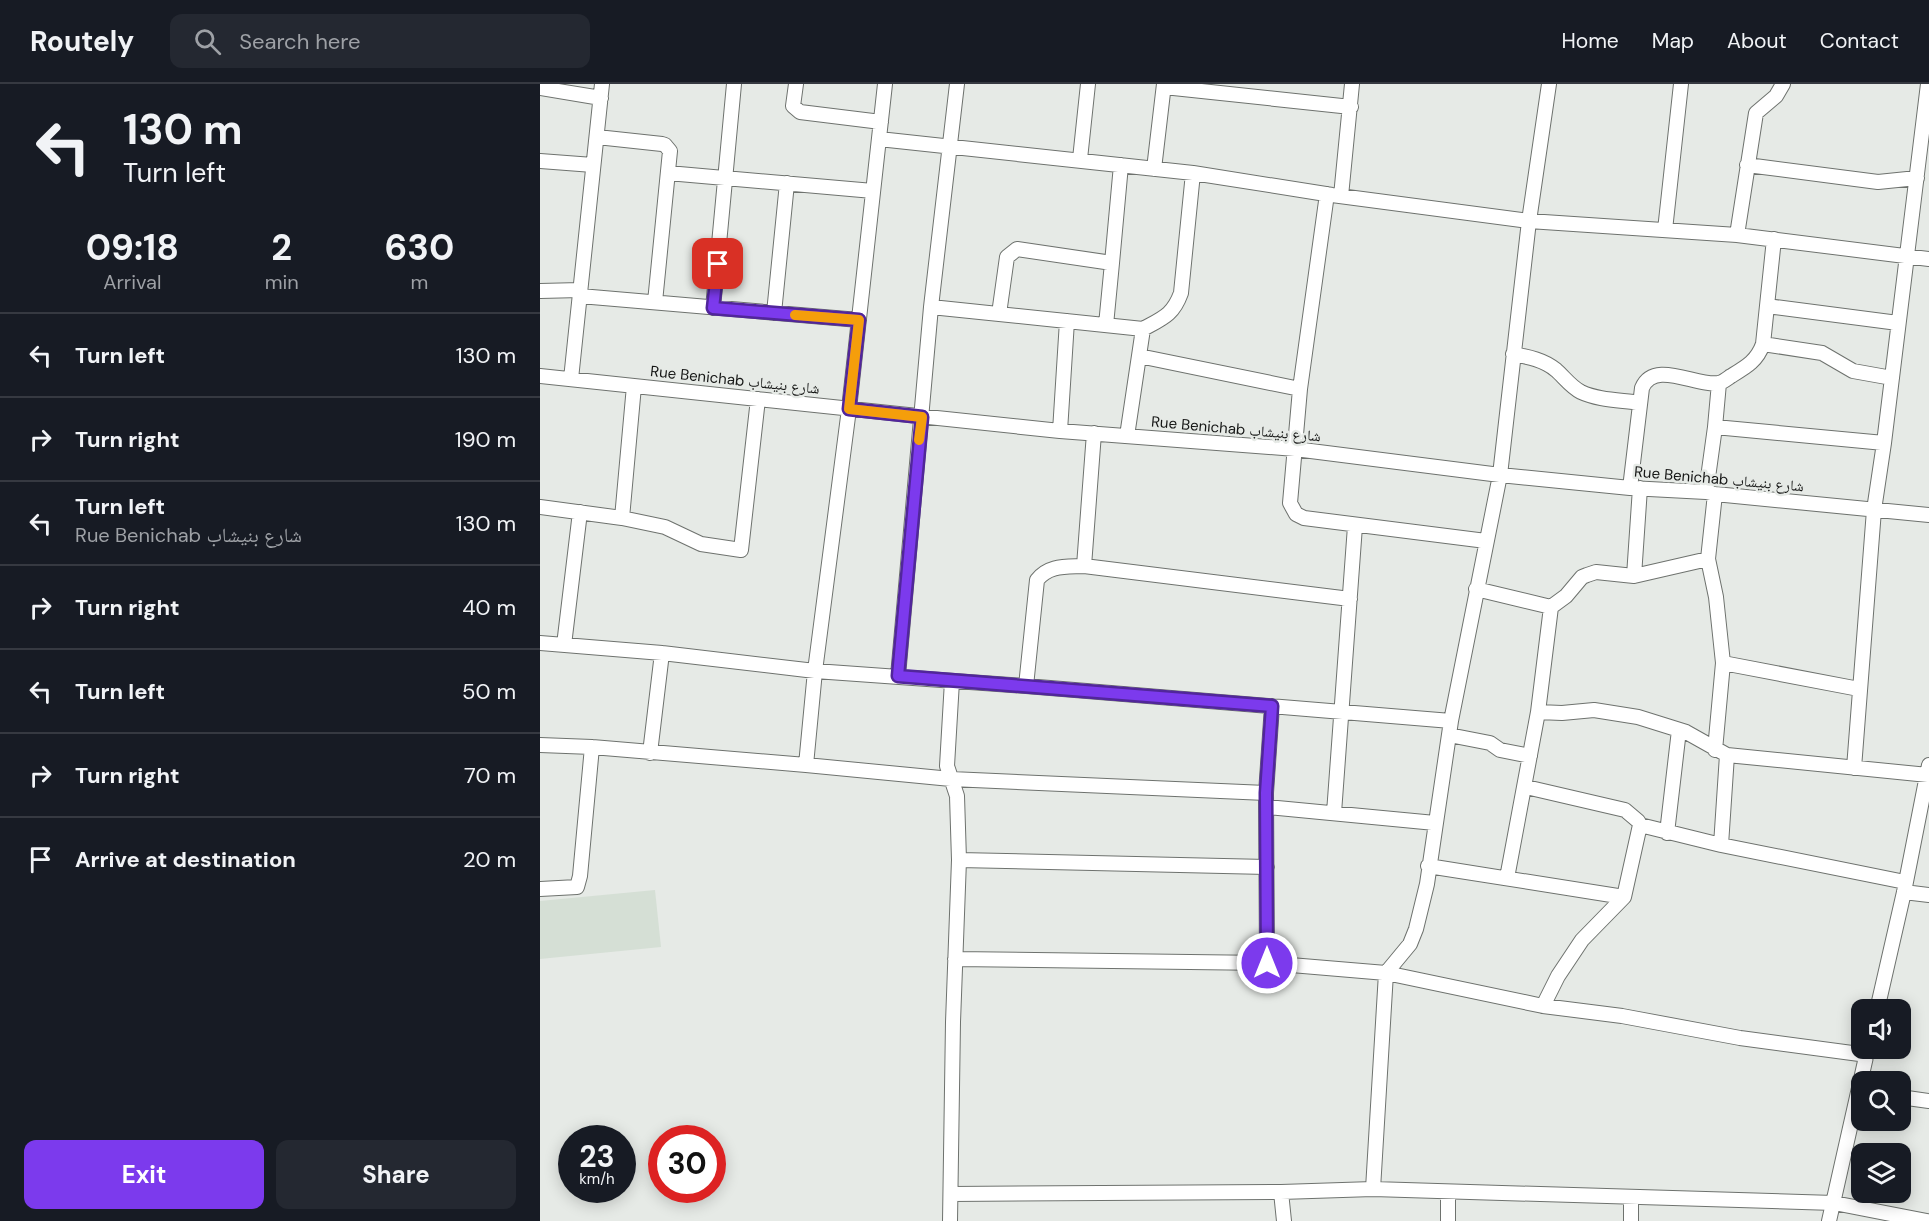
<!DOCTYPE html>
<html lang="en">
<head>
<meta charset="utf-8">
<style>
	body { margin:0; font-family:"DM Sans","Noto Naskh Arabic",sans-serif; background:#242831; color:#f1f3f6; height:100vh; display:flex; flex-direction:column; font-size:22px; white-space:nowrap }
	* { box-sizing:border-box; margin:0 }
	p { font-size:20px; color:#9ea1a6 }
	.icon { flex:none; width:33px; height:33px; fill:none; stroke:currentColor; stroke-width:2; stroke-linecap:round; stroke-linejoin:round }
	.map { position:relative; flex:1; overflow:hidden }
	.sheet { display:flex; flex-direction:column; background:#171b24; width:540px }
	.sheet>* { flex:none }
	.guide { background:#171b24; color:#f1f3f6; overflow:hidden }
	.tools { position:absolute; left:1311px; top:915px; display:grid; gap:12px }
	.tools a { display:grid; place-items:center; width:60px; height:60px; border-radius:12px; background:#171b24; box-shadow:0 3px 15px #0003; font-size:30px }
	.speed { position:absolute; left:18px; top:1041px; display:flex; gap:12px; font-size:30px; font-weight:700; text-align:center }
	.speed>* { display:grid; place-content:center; width:78px; height:78px; border-radius:50%; background:#171b24; box-shadow:0 3px 15px #0003; line-height:1 }
	.speed small { font-size:15px; font-weight:400 }
	.speed .limit { border:9px solid #d22; background:#fff; color:#111 }
	.pin { position:absolute; display:grid; place-items:center; width:51px; height:51px; color:#fff; margin:-26px; border-radius:12px; box-shadow:0 3px 9px #0006 }
	.me { position:absolute; width:66px; margin:-33px; rotate:0deg; stroke-linejoin:round; filter:drop-shadow(0 0 4px #0008) }
	.turn { display:flex; align-items:center; gap:21px; height:126px; padding:0 24px; font-size:27px }
	.turn .icon { width:78px; height:78px; stroke-width:2.5 }
	.turn b { display:block; font-size:42px; line-height:51px }
	.eta { display:flex; justify-content:space-evenly; align-items:center; height:102px; text-align:center }
	.eta b { font-size:36px; font-weight:700; line-height:42px }
	.cta { display:flex; gap:12px; margin-top:auto; padding:12px 24px }
	.cta a { flex:1; height:69px; border-radius:12px; background:#7c3aed; color:#fff; font-size:24px; font-weight:700; line-height:69px; text-align:center }
	.cta a+a { background:#242831; color:#f1f3f6 }
	ul { padding:0; list-style:none }
	li { display:flex; align-items:center; gap:18px; height:84px; padding:0 24px; border-top:2px solid #363941 }
	li div { flex:1 }
	li b { display:block; font-size:22px }
	li em { font-style:normal }
	header { display:flex; align-items:center; gap:36px; box-sizing:border-box; height:84px; padding:0 30px; background:#171b24; border-bottom:2px solid #363941 }
	header strong { font-size:28px }
	nav { display:flex; gap:33px; margin-inline-start:auto; font-size:21px }
	.search { width:420px; height:54px; background:#242831; display:flex; align-items:center; gap:15px; box-sizing:border-box; padding:0 21px; border-radius:12px; color:#9ea1a6; font-size:22px }
	main { display:flex; flex:1; min-height:0 }
	.map>svg:first-child { display:block }
	.built { fill:#d5dfd5 }
	.lines { fill:none; stroke-linecap:round; stroke-linejoin:round }
	.street-casing { stroke:#6e726e; stroke-width:16 }
	.street { stroke:#fff; stroke-width:14 }
	.route-casing { stroke:#51269a; stroke-width:15 }
	.route { stroke:#7c3aed; stroke-width:10 }
	.slow { stroke:#f59e0b; stroke-width:10 }
	.labels { text-anchor:middle; stroke-width:5; stroke-linejoin:round; paint-order:stroke }
	.street-label { font-size:15px; fill:#151615; stroke:#e6eae6 }
</style>
</head>
<body>
<header>
<strong>Routely</strong>
<div class="search"><svg class="icon" aria-label="search" viewBox="0 0 24 24"><circle cx="10" cy="10" r="6"/><path d="M15 15l6 6"/></svg>Search here</div>
<nav><a>Home</a><a>Map</a><a>About</a><a>Contact</a></nav>
</header>
<main>
<section class="sheet">
<div class="guide">
<div class="turn"><svg class="icon" aria-label="left" viewBox="0 0 24 24"><path d="M17 20v-9H6M10 6l-5 5 5 5"/></svg><div><b>130 m</b>Turn left</div></div>
</div>
<div class="eta">
<div><b>09:18</b><p>Arrival</p></div>
<div><b>2</b><p>min</p></div>
<div><b>630</b><p>m</p></div>
</div>
<ul>
<li><svg class="icon" aria-label="left" viewBox="0 0 24 24"><path d="M17 20v-9H6M10 6l-5 5 5 5"/></svg><div><b>Turn left</b></div><em>130 m</em></li>
<li><svg class="icon" aria-label="right" viewBox="0 0 24 24"><path d="M7 20v-9h11M14 6l5 5-5 5"/></svg><div><b>Turn right</b></div><em>190 m</em></li>
<li><svg class="icon" aria-label="left" viewBox="0 0 24 24"><path d="M17 20v-9H6M10 6l-5 5 5 5"/></svg><div><b>Turn left</b><p>Rue Benichab شارع بنيشاب</p></div><em>130 m</em></li>
<li><svg class="icon" aria-label="right" viewBox="0 0 24 24"><path d="M7 20v-9h11M14 6l5 5-5 5"/></svg><div><b>Turn right</b></div><em>40 m</em></li>
<li><svg class="icon" aria-label="left" viewBox="0 0 24 24"><path d="M17 20v-9H6M10 6l-5 5 5 5"/></svg><div><b>Turn left</b></div><em>50 m</em></li>
<li><svg class="icon" aria-label="right" viewBox="0 0 24 24"><path d="M7 20v-9h11M14 6l5 5-5 5"/></svg><div><b>Turn right</b></div><em>70 m</em></li>
<li><svg class="icon" aria-label="arrive" viewBox="0 0 24 24"><path d="M6 21V4h12l-3 4 3 4H6"/></svg><div><b>Arrive at destination</b></div><em>20 m</em></li>
</ul>
<div class="cta"><a>Exit</a><a>Share</a></div>
</section>
<div class="map">
<svg width="1389" height="1137" viewBox="0 0 1389 1137">
	<rect width="100%" height="100%" fill="#e6eae6"/>
	<path class="built" d="M 115,806 L 121,863 L 0,875 L 0,817 Z"/>
	<g class="lines">
		<defs>
			<path id="street" d="M 256,0 L 253,22 L 260,28 L 341,38
				M 624,3 L 811,23
				M 0,4 L 61,14
				M 57,53 L 122,60 L 125,61 L 130,67 L 115,218
				M 339,55 L 653,89 L 792,111 L 989,137 L 1197,151 L 1389,175
				M 540,75 L 548,0
				M 0,77 L 53,81
				M 1207,81 L 1338,98 L 1377,94
				M 614,85 L 624,0
				M 128,89 L 333,107
				M 787,110 L 760,305 L 750,419 L 756,430 L 764,434 L 946,457
				M 801,112 L 812,0
				M 1125,146 L 1141,0
				M 1197,151 L 1216,29 L 1236,12 L 1243,0
				M 0,207 L 40,206
				M 40,212 L 319,236
				M 1227,222 L 1358,239
				M 391,223 L 603,245
				M 173,224 L 194,0
				M 234,229 L 247,99
				M 459,230 L 467,173 L 477,165 L 572,179 L 581,81
				M 566,241 L 572,179
				M 1223,260 L 1282,269 L 1313,287 L 1352,294
				M 973,270 C 989,273 1004,276 1016,286 C 1024,293 1031,303 1041,308 C 1058,316 1080,316 1100,319
				M 599,272 L 760,305
				M 0,292 L 520,347 L 755,365 L 960,391 L 1090,404 L 1166,408 L 1175,410 L 1389,431
				M 31,295 L 62,0
				M 1175,343 L 1179,299
				M 520,347 L 527,237
				M 587,352 L 603,245 C 623,234 633,231 641,209 L 653,89
				M 1090,404 L 1102,304 C 1114,275 1157,303 1179,299 C 1183,298 1188,294 1191,292 C 1206,283 1217,277 1223,260 L 1234,155
				M 1100,404 L 1094,492 L 1168,475
				M 1166,408 L 1175,343 L 1344,359
				M 0,423 L 82,434 L 125,443 L 161,460 L 201,466 L 218,315
				M 82,434 L 94,302
				M 544,482 L 554,349
				M 936,505 L 1011,523 L 998,628 L 967,794
				M 1011,523 L 1026,512 L 1042,493 L 1047,491 L 1056,488 L 1094,492
				M 0,559 L 122,569 L 275,587 L 486,602 L 911,637
				M 24,561 L 40,428
				M 1183,579 L 1319,605
				M 358,592 L 391,223 L 417,0
				M 486,602 L 497,496 C 509,481 525,483 544,482 L 810,515
				M 998,628 L 1022,629 L 1054,626 L 1098,633 L 1146,648 L 1187,671 L 1388,691
				M 909,651 L 950,659 L 960,666 L 990,672
				M 0,661 L 52,663 L 266,681 L 411,695 L 726,709
				M 1175,666 L 1183,579 L 1176,513 L 1168,475 L 1175,410
				M 110,669 L 122,569
				M 266,681 L 275,587 L 309,325 L 345,0
				M 1314,684 L 1334,426 L 1344,359 L 1388,0
				M 986,703 L 1085,726 L 1098,737 L 1100,741
				M 727,723 L 895,739
				M 794,729 L 815,442
				M 1127,749 L 1139,646
				M 1181,761 L 1187,671
				M 419,776 L 727,783
				M 888,782 L 1084,813
				M 0,805 L 37,803 L 40,792 L 52,663
				M 1364,808 L 1389,811
				M 415,875 L 727,879 L 726,709 L 732,622
				M 727,879 L 846,889 L 1003,922 L 1082,932 L 1200,954 L 1327,971
				M 1003,922 L 1018,892 L 1042,856 L 1084,813 L 1100,741 L 1181,761 L 1365,798
				M 1337,926 L 1364,808 L 1389,681
				M 1360,1013 L 1389,1017
				M 833,1105 L 846,889 L 870,860 L 876,845 L 887,800 L 911,637 L 960,391 L 989,137 L 1009,0
				M 741,1108 L 744,1137
				M 908,1108 L 908,1137
				M 411,1110 L 741,1108 L 833,1105 L 1294,1119 L 1387,1137
				M 410,1137 L 413,938 L 419,776 L 417,712 L 407,682 L 412,597
				M 1091,1137 L 1091,1113
				M 1289,1137 L 1328,964"/>
		</defs>
		<use href="#street" class="street-casing"/>
		<use href="#street" class="street"/>
	</g>
	<g class="lines">
		<defs>
			<path id="route" d="M 178,180 L 173,224 L 319,236 L 309,325 L 382,333 L 358,592 L 732,622 L 726,709 L 727,879"/>
		</defs>
		<use href="#route" class="route-casing"/>
		<use href="#route" class="route"/>
		<path class="slow" d="M 255,231 L 319,236 L 309,325 L 382,333 L 379,356"/>
	</g>
	<g class="labels">
		<g class="street-label">
			<text transform="translate(195 296) rotate(6)" y="5">Rue Benichab شارع بنيشاب</text>
			<text transform="translate(696 345) rotate(5)" y="5">Rue Benichab شارع بنيشاب</text>
			<text transform="translate(1179 395) rotate(5)" y="5">Rue Benichab شارع بنيشاب</text>
		</g>
	</g>
</svg>
<div class="tools">
<a><svg class="icon" aria-label="sound" viewBox="0 0 24 24"><path d="M4 9h4l5-4v14l-5-4H4zM17 9q2 3 0 6"/></svg></a>
<a><svg class="icon" aria-label="search" viewBox="0 0 24 24"><circle cx="10" cy="10" r="6"/><path d="M15 15l6 6"/></svg></a>
<a><svg class="icon" aria-label="layers" viewBox="0 0 24 24"><path d="M12 4l9 5-9 5-9-5zM3 14l9 5 9-5"/></svg></a>
</div>
<div class="speed"><div>23<small>km/h</small></div><div class="limit">30</div></div>
<div class="pin" style="left:178px;top:180px;background:#d93025"><svg class="icon" aria-label="arrive" viewBox="0 0 24 24"><path d="M6 21V4h12l-3 4 3 4H6"/></svg></div>
<svg class="me" style="left:727px;top:879px" viewBox="-20 -20 40 40"><circle r="17" fill="#7c3aed" stroke="#fff" stroke-width="3"/><path d="M0-11L8 9 0 5-8 9z" fill="#fff"/></svg>
</div>
</main>
</body>
</html>
